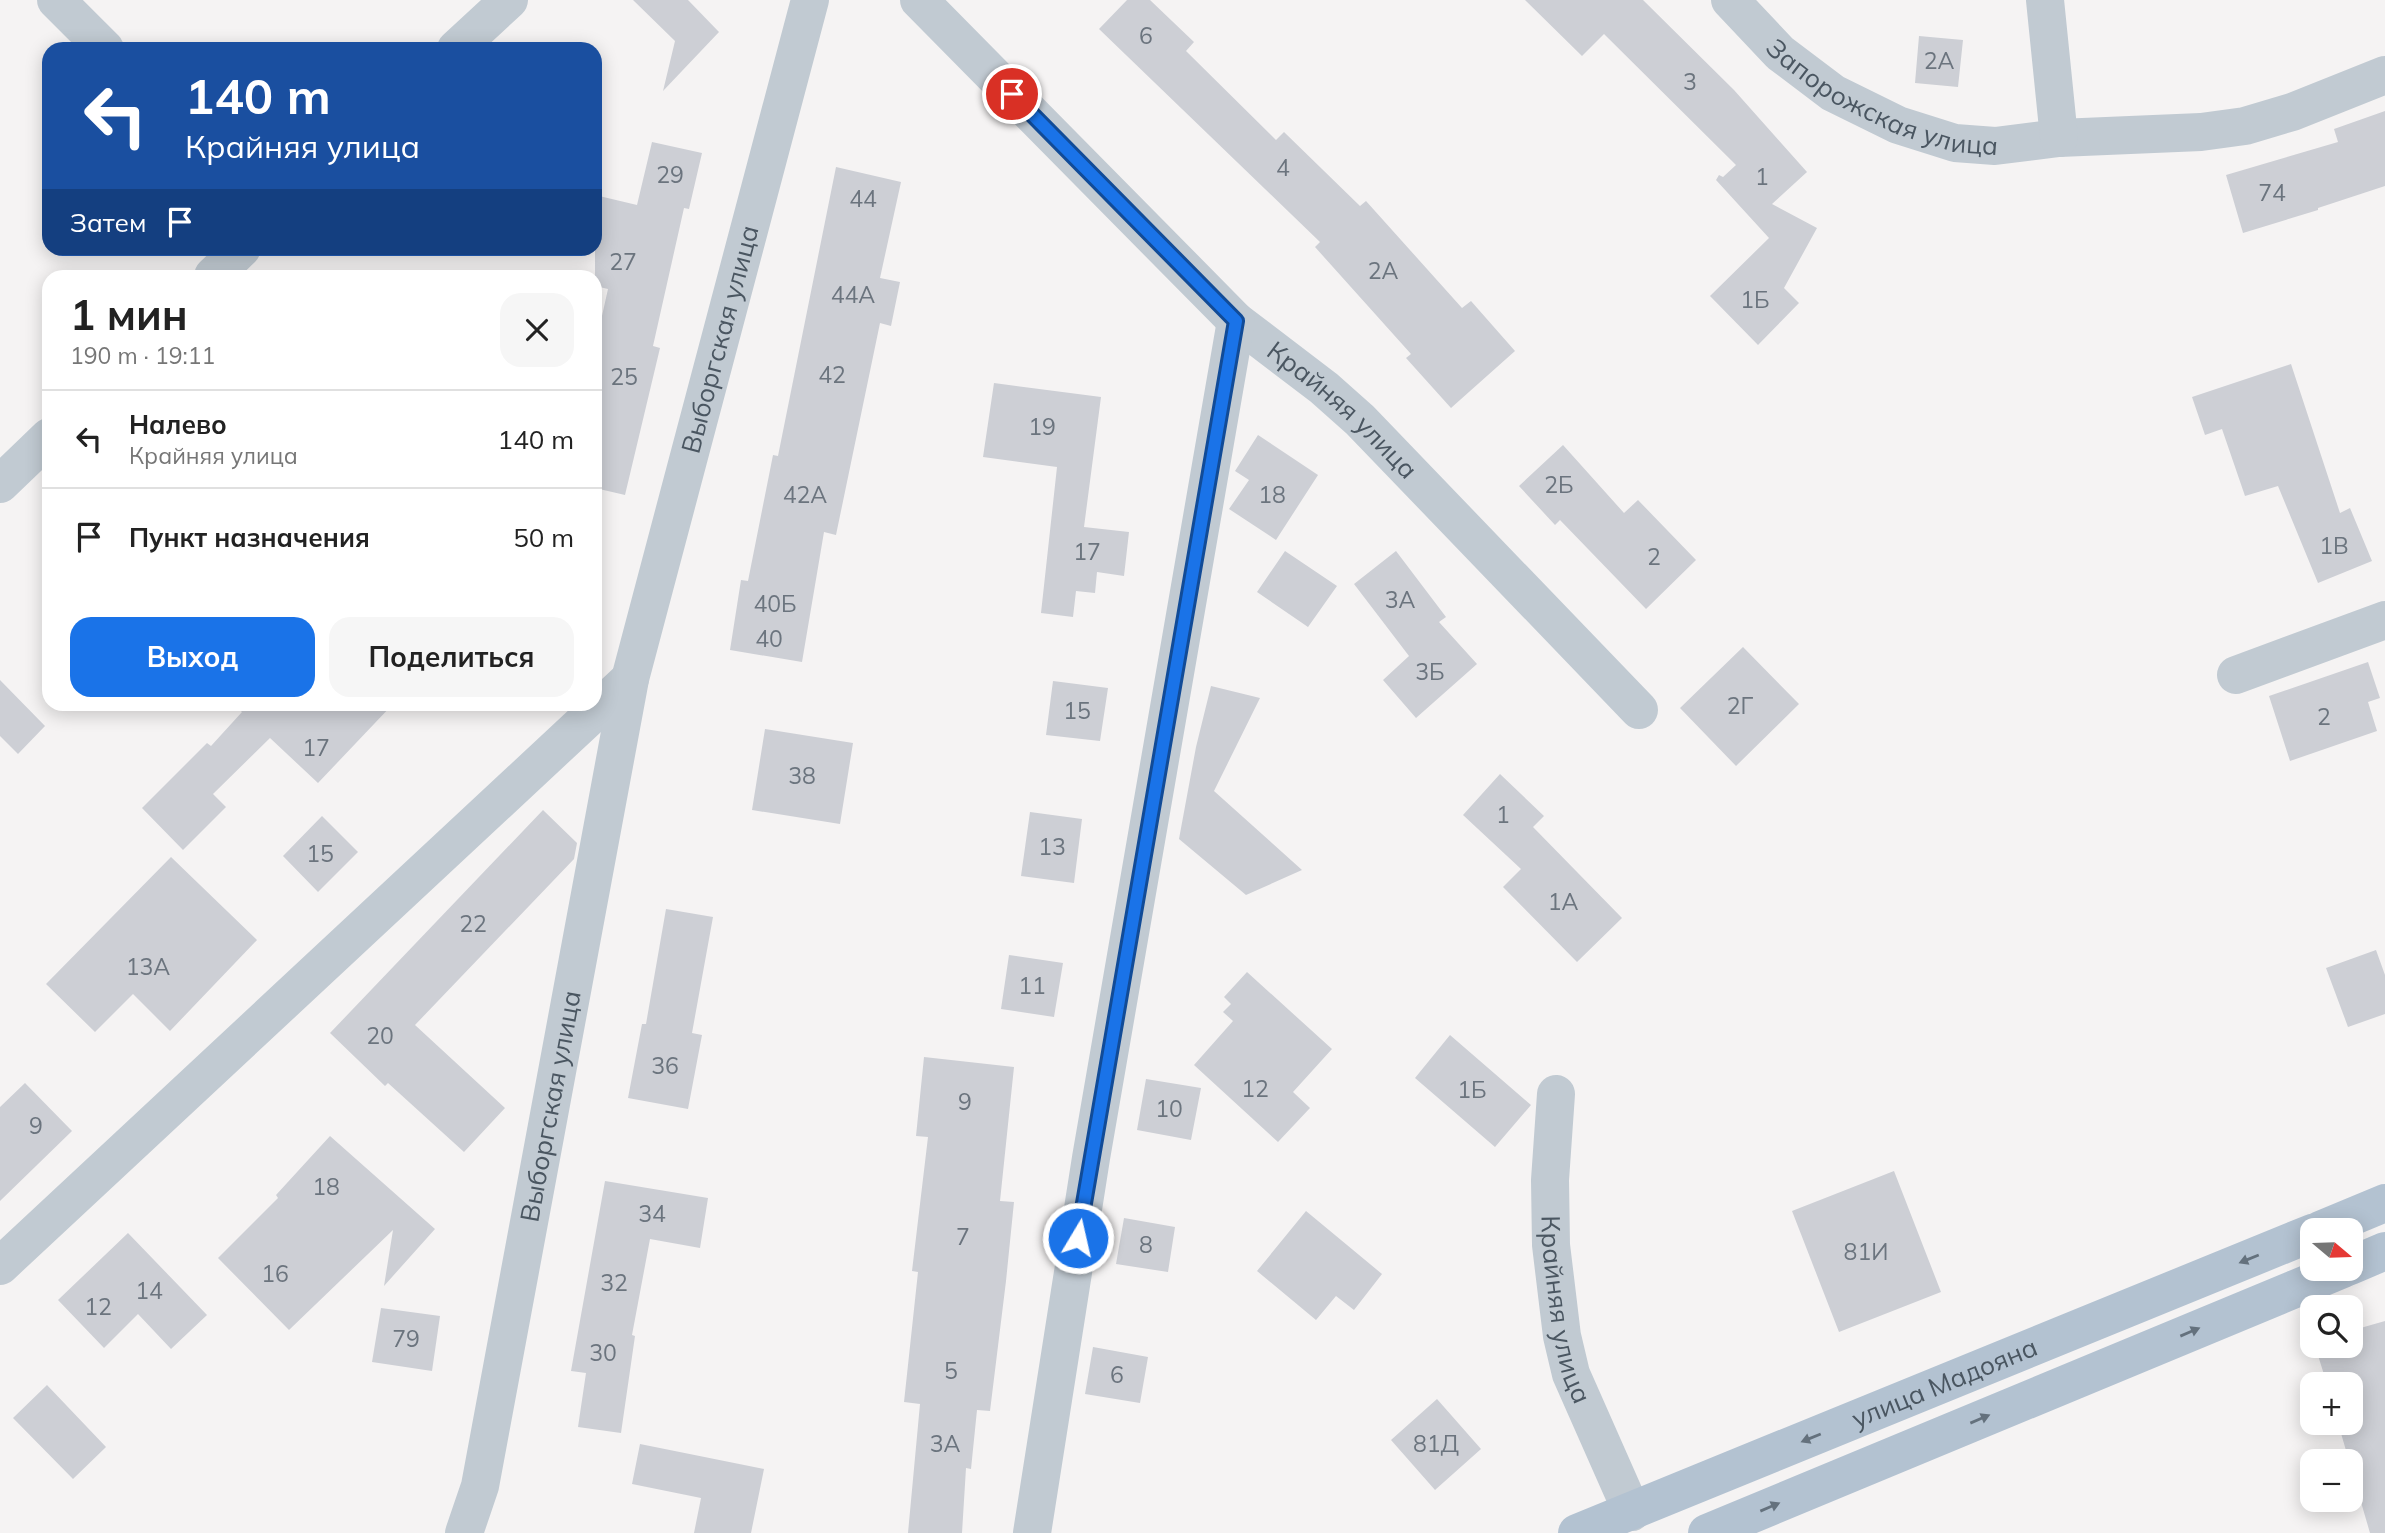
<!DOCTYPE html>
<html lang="ru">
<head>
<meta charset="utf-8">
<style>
	body { margin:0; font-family:Mulish,sans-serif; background:#f6f6f6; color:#222; height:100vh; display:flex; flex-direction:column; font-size:26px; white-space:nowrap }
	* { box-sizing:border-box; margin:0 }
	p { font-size:23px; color:#767676 }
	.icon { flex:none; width:38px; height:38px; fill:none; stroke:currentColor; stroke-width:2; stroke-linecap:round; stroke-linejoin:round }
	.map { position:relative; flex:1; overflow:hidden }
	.side { position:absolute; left:42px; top:270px; width:560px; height:441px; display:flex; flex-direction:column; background:#fff; border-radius:21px; box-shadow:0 4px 18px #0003 }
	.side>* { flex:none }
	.top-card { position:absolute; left:42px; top:42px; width:560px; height:214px; border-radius:21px; box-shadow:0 4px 18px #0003; background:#1a4fa0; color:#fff; overflow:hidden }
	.needle { width:46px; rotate:109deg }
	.buttons { position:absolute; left:2300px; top:1218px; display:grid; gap:14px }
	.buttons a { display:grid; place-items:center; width:63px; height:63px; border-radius:14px; background:#fff; box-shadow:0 4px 18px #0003; font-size:35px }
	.pin { position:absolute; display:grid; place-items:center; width:60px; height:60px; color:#fff; margin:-30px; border:4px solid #fff; border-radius:50%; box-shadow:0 2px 7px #0007 }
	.me { position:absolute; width:77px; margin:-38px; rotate:9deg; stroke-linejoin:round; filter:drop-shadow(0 0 5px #0008) }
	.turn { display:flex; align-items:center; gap:24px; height:147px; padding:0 28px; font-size:32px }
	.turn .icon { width:91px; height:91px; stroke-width:2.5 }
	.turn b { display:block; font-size:49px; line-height:60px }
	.then { display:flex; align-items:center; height:66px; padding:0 28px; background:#0003; gap:14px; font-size:26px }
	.round { display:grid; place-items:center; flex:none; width:74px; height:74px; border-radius:21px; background:#f6f6f6 }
	.head { display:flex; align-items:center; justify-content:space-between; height:119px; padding:0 28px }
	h1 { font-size:42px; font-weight:700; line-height:52px }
	.primary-button { display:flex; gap:14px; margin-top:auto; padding:14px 28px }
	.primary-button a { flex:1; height:80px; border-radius:21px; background:#1a73e8; color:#fff; font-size:28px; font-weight:700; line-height:80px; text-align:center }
	.primary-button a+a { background:#f6f6f6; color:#222 }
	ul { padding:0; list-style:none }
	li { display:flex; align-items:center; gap:21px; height:98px; padding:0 28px; border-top:2px solid #e0e0e0 }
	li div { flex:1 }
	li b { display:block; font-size:26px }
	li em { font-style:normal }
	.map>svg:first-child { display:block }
	.building { fill:#cdcfd5 }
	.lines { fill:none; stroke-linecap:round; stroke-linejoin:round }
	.minor { stroke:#c1cad2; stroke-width:38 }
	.major { stroke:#b3c2d1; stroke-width:38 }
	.oneway { fill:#64717d }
	.route-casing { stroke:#114b97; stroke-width:18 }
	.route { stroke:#1a73e8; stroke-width:12 }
	.labels { text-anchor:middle; stroke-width:5; stroke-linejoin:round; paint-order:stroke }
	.number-label { font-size:23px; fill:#6b747e }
	.street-label { font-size:26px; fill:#4a5661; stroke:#fff }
</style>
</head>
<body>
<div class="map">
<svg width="2385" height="1533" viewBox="0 0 2385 1533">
	<rect width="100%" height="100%" fill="#f5f3f3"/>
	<path class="building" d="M 633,0 L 688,0 L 719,32 L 663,91 L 675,41 Z
		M 1127,0 L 1150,0 L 1194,42 L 1186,51 L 1276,140 L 1284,132 L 1360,206 L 1366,201 L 1462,308 L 1471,301 L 1515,351 L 1451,408 L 1406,358 L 1411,354 L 1315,247 L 1320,242 L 1099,29 Z
		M 1525,0 L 1643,0 L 1734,90 L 1807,172 L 1772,204 L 1817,228 L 1784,288 L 1799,303 L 1758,345 L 1710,296 L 1769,238 L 1716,180 L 1719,175 L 1723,177 L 1736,165 L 1604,34 L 1582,56 Z
		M 1919,36 L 1963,40 L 1958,87 L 1915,83 Z
		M 2385,111 L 2385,186 L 2318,208 L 2318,210 L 2243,233 L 2226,175 L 2338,142 L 2334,129 Z
		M 652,142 L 702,153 L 689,209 L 684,208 L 653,346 L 660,348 L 625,495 L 595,488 L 595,347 L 608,289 L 595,286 L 595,195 L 637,205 Z
		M 836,167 L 901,182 L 880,278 L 900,282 L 891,326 L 880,323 L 836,535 L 824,532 L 802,662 L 730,650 L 741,580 L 748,581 L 773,455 L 778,456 Z
		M 2291,364 L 2340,513 L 2350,508 L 2372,561 L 2318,583 L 2278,486 L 2245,496 L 2222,429 L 2205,435 L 2192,397 Z
		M 994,383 L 1101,397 L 1084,527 L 1129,532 L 1124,576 L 1097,572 L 1095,593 L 1076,591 L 1073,617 L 1041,613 L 1057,467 L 983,457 Z
		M 1258,435 L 1318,475 L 1276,540 L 1229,509 L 1249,480 L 1235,471 Z
		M 1563,445 L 1624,513 L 1638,500 L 1696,560 L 1646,609 L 1560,520 L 1555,525 L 1519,486 Z
		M 1285,551 L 1337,586 L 1308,627 L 1257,592 Z
		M 1396,551 L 1446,617 L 1439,622 L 1477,664 L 1416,718 L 1383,680 L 1409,656 L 1354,584 Z
		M 1743,647 L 1799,704 L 1736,766 L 1680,708 Z
		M 2368,662 L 2380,698 L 2368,702 L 2377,731 L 2290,761 L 2269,696 Z
		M 0,680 L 45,726 L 18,754 L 0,736 Z
		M 1053,681 L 1108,688 L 1100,741 L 1046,735 Z
		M 1211,686 L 1260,698 L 1214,791 L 1302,870 L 1246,895 L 1179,839 L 1196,747 Z
		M 233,704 L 393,704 L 318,783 L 270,738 L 213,794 L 226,807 L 183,850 L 142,808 L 207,743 L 211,746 L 242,712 Z
		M 765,729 L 853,743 L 840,824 L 752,810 Z
		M 1500,774 L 1544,816 L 1533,827 L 1622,918 L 1577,962 L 1503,887 L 1521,869 L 1463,815 Z
		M 543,810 L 577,843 L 574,859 L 415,1025 L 505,1108 L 464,1152 L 388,1083 L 385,1086 L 330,1033 Z
		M 1030,812 L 1082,819 L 1074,883 L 1021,876 Z
		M 322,816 L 358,852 L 318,892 L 283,856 Z
		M 171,857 L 257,940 L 170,1031 L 133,994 L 95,1032 L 46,984 Z
		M 666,909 L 713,917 L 692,1033 L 702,1035 L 688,1109 L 628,1098 L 642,1024 L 646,1024 Z
		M 2376,950 L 2385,975 L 2385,1014 L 2348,1027 L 2326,968 Z
		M 1009,955 L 1063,963 L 1054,1017 L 1001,1009 Z
		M 1247,972 L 1332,1049 L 1293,1092 L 1310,1108 L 1278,1142 L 1194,1065 L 1233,1021 L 1223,1012 L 1231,1004 L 1224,997 Z
		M 1450,1035 L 1531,1105 L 1495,1147 L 1415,1078 Z
		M 924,1057 L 1014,1067 L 1000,1201 L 1014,1202 L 1006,1281 L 990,1411 L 977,1410 L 971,1469 L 966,1468 L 962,1533 L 908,1533 L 920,1404 L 904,1402 L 918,1272 L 912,1271 L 928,1137 L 916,1136 Z
		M 1146,1079 L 1201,1088 L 1191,1140 L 1137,1130 Z
		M 25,1083 L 72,1131 L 0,1201 L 0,1107 Z
		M 330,1136 L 435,1229 L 384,1286 L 393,1230 L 289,1330 L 218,1258 L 278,1198 L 276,1195 Z
		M 1894,1171 L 1941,1292 L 1839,1332 L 1792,1211 Z
		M 605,1181 L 708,1198 L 700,1248 L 650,1239 L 632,1335 L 635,1336 L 621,1433 L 578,1427 L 586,1373 L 571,1371 Z
		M 1306,1211 L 1382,1274 L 1354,1310 L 1336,1296 L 1316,1320 L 1257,1271 Z
		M 1124,1218 L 1175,1227 L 1168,1272 L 1116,1264 Z
		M 128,1233 L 207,1315 L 171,1349 L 138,1314 L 104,1348 L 58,1300 Z
		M 381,1308 L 440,1316 L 432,1371 L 372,1362 Z
		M 2385,1321 L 2385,1533 L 2370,1533 L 2338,1423 L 2350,1423 L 2350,1384 L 2327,1384 L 2315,1346 L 2350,1346 L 2350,1331 Z
		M 1093,1347 L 1148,1357 L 1140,1403 L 1085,1394 Z
		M 47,1385 L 106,1447 L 73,1479 L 13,1418 Z
		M 1437,1399 L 1481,1449 L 1435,1490 L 1391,1440 Z
		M 640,1444 L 764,1469 L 751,1533 L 694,1533 L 701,1498 L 632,1484 Z"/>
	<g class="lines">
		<g class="minor">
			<path d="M 56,0 L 105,49"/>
			<path id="s1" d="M 919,0 L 1236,321 L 1324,388 L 1360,420 L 1639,710"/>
			<path id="s2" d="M 1730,0 L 1780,53 L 1833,93 L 1898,125 L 1955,143 L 1995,146 L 2059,138 L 2201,132 L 2245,126 L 2292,112 L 2385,75"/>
			<path d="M 2045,0 L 2059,138"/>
			<path d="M 456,49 L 509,0"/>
			<path d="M 213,276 L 242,248"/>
			<path d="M 0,484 L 49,437"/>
			<path d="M 2236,675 L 2385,620"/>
			<path id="s3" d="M 1556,1094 L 1550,1180 L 1551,1245 L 1562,1336 L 1571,1374 L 1632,1512"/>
			<path d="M 0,1266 L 630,679"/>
			<path id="s4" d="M 464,1533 L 480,1486 L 630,679 L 810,0"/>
			<path d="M 1032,1533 L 1091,1158 L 1236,321"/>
		</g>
		<g class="major">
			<path d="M 2320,1230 L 2385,1203"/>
			<path d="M 2350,1266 L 2385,1251"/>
			<path id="s5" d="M 1577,1533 L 2312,1233"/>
			<path d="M 1707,1533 L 2343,1269"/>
		</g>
	</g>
	<defs><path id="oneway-solid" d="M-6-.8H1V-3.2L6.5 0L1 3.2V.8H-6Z" transform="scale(1.75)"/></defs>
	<g class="oneway">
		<use href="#oneway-solid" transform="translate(2249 1259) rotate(158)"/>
		<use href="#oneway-solid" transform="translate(2190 1332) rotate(-23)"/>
		<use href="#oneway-solid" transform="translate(1980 1419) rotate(-23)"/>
		<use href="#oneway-solid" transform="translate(1811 1438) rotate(158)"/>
		<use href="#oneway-solid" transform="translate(1770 1507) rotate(-23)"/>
	</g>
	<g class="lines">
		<defs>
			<path id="route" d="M 1012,94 L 1236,321 L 1078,1238"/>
		</defs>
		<use href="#route" class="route-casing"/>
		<use href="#route" class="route"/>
	</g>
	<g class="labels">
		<g class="number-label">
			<text x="1146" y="44">6</text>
			<text x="1939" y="69">2А</text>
			<text x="1690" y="90">3</text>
			<text x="1283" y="176">4</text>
			<text x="670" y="183">29</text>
			<text x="1762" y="185">1</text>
			<text x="2272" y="201">74</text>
			<text x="863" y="207">44</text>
			<text x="623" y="270">27</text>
			<text x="1383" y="279">2А</text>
			<text x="853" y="303">44А</text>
			<text x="1755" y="308">1Б</text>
			<text x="832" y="383">42</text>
			<text x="624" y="385">25</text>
			<text x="1042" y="435">19</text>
			<text x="1559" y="493">2Б</text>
			<text x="805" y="503">42А</text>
			<text x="1272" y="503">18</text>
			<text x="2334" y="554">1В</text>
			<text x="1087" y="560">17</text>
			<text x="1654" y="565">2</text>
			<text x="1400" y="608">3А</text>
			<text x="775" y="612">40Б</text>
			<text x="769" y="647">40</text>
			<text x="1430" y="680">3Б</text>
			<text x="1740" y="714">2Г</text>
			<text x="1077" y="719">15</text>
			<text x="2324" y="725">2</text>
			<text x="316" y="756">17</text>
			<text x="802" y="784">38</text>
			<text x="1503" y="823">1</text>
			<text x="1052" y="855">13</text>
			<text x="320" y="862">15</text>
			<text x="1563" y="910">1А</text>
			<text x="473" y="932">22</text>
			<text x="148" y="975">13А</text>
			<text x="1032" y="994">11</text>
			<text x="380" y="1044">20</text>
			<text x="665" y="1074">36</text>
			<text x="1255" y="1097">12</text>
			<text x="1472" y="1098">1Б</text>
			<text x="965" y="1110">9</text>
			<text x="1169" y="1117">10</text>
			<text x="36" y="1134">9</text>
			<text x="326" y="1195">18</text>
			<text x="652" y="1222">34</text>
			<text x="963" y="1245">7</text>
			<text x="1146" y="1253">8</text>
			<text x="1866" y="1260">81И</text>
			<text x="275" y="1282">16</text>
			<text x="614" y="1291">32</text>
			<text x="149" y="1299">14</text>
			<text x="98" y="1315">12</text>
			<text x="406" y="1347">79</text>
			<text x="603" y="1361">30</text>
			<text x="951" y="1379">5</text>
			<text x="1117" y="1383">6</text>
			<text x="945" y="1452">3А</text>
			<text x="1436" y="1452">81Д</text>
		</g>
		<g class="street-label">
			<text dy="9" stroke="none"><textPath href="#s2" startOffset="187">Запорожская улица</textPath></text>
			<text dy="9" stroke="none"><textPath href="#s4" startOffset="1222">Выборгская улица</textPath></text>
			<text dy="9" stroke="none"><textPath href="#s1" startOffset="590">Крайняя улица</textPath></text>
			<text dy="9" stroke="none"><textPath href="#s4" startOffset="436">Выборгская улица</textPath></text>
			<text dy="9" stroke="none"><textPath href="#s3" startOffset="217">Крайняя улица</textPath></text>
			<text dy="9" stroke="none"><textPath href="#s5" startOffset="397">улица Мадояна</textPath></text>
		</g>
	</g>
</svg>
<div class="buttons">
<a><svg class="needle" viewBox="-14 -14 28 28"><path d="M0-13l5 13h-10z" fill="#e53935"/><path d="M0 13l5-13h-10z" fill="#767676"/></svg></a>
<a><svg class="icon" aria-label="search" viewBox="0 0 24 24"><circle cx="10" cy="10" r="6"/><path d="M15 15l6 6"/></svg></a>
<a>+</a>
<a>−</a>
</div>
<div class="pin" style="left:1012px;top:94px;background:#d93025"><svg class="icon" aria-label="arrive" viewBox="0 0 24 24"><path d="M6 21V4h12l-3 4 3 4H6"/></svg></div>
<svg class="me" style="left:1078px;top:1238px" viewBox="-20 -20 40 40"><circle r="17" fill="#1a73e8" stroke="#fff" stroke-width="3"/><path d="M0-11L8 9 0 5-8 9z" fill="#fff"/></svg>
<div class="top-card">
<div class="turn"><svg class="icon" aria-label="left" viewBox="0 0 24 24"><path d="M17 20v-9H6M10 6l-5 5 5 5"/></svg><div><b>140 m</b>Крайняя улица</div></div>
<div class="then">Затем<svg class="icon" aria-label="arrive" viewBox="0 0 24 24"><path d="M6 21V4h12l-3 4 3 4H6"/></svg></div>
</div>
<section class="side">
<div class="head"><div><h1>1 мин</h1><p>190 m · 19:11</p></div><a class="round"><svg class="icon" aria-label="close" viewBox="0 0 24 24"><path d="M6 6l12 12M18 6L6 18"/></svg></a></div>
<ul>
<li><svg class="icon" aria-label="left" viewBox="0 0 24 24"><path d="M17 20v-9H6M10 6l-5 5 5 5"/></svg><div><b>Налево</b><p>Крайняя улица</p></div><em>140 m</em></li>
<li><svg class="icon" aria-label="arrive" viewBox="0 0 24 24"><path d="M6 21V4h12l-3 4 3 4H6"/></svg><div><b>Пункт назначения</b></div><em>50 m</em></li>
</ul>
<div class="primary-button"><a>Выход</a><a>Поделиться</a></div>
</section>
</div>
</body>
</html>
